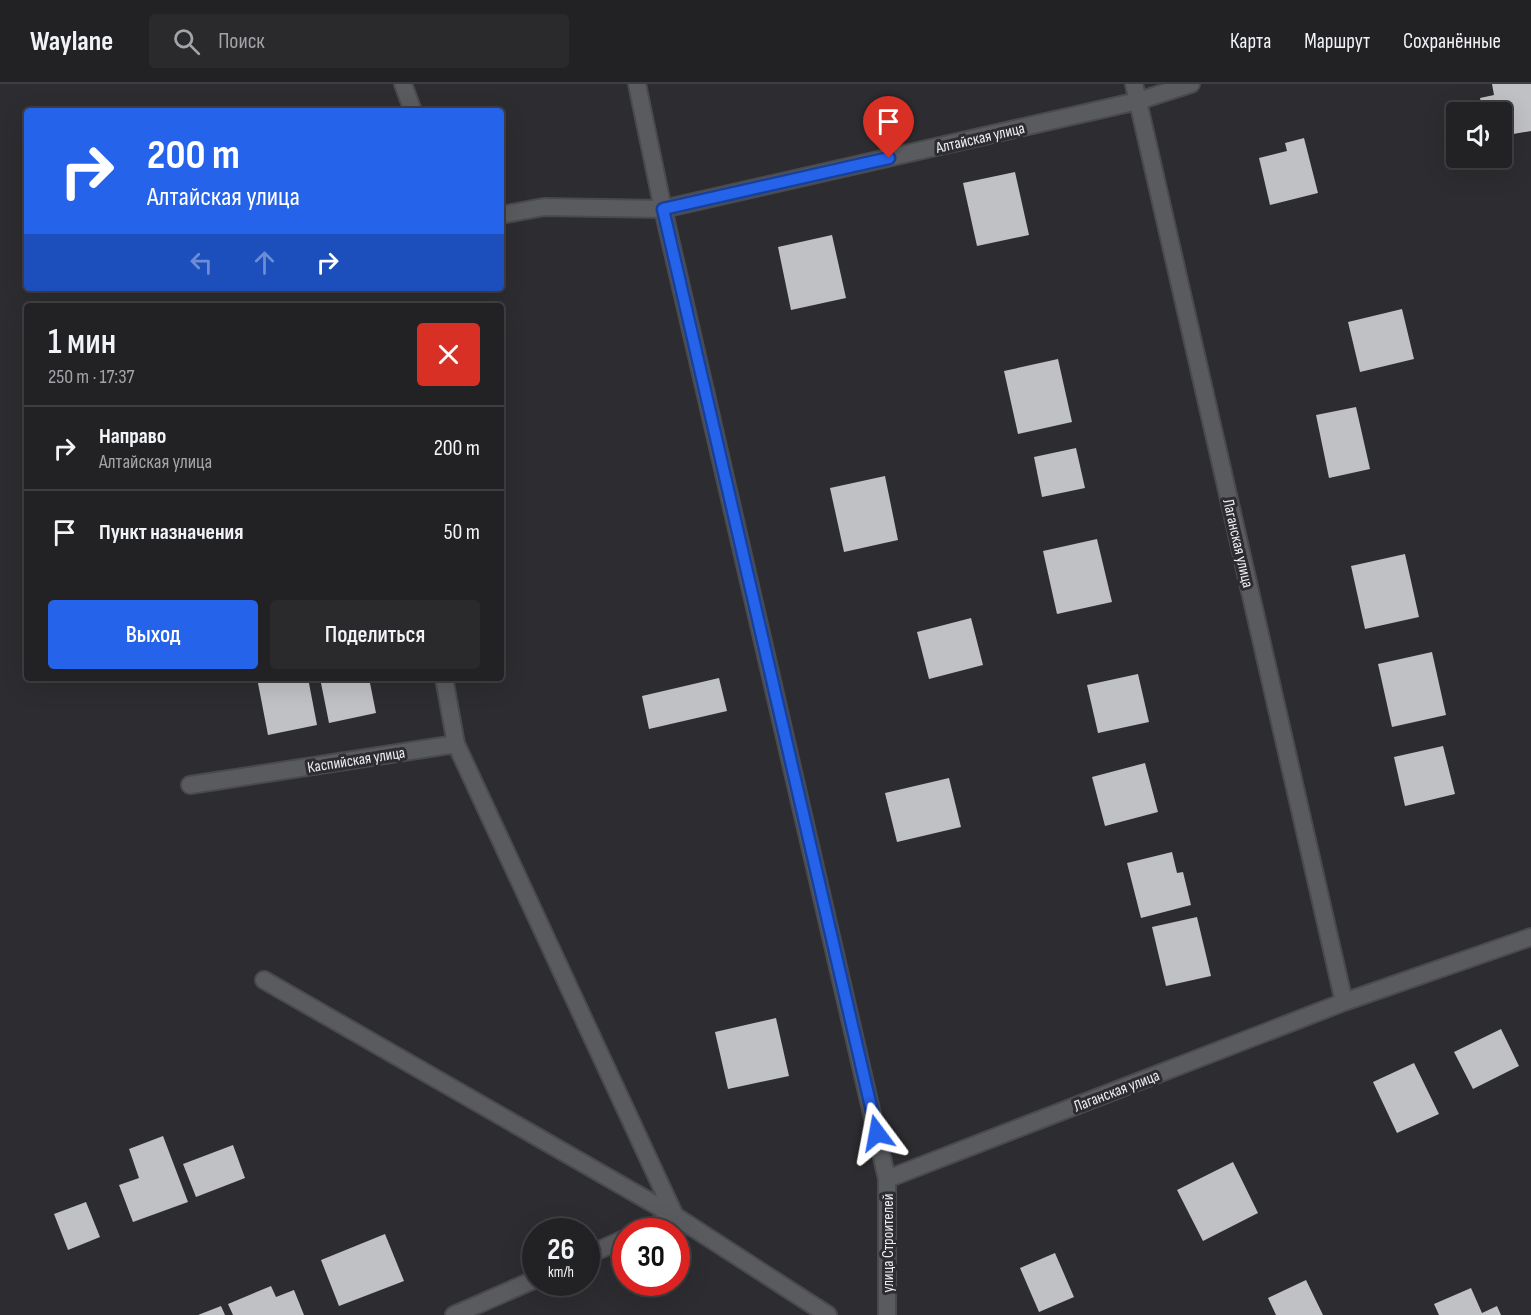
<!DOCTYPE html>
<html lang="ru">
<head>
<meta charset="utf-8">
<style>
	body { margin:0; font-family:"Sofia Sans Condensed",sans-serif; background:#2a2a2d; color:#f1f3f6; height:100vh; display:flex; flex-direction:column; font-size:22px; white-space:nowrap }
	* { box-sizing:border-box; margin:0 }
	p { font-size:20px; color:#a2a4a7 }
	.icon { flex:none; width:33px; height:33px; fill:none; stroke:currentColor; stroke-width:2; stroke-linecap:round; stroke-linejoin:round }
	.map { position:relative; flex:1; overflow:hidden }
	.sheet { position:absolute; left:24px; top:219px; width:480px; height:378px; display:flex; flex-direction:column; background:#222225; border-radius:6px; box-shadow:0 6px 24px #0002,0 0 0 2px #3f3f42 }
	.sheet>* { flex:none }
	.hud { position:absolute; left:24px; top:24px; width:480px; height:183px; border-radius:6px; box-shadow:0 6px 24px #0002,0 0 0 2px #3f3f42; background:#2563eb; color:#fff; overflow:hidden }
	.buttons { position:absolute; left:1446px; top:18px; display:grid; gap:12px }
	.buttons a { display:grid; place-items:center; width:66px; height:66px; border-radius:6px; background:#222225; box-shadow:0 6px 24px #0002,0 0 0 2px #3f3f42; font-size:30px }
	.speed { position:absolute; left:522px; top:1134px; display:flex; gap:12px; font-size:30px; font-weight:700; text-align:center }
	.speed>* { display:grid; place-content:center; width:78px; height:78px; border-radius:50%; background:#222225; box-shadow:0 6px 24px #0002,0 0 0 2px #3f3f42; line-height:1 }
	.speed small { font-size:15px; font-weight:400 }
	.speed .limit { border:9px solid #d22; background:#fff; color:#111 }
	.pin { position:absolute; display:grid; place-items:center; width:51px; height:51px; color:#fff; margin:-62px -26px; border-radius:50% 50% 50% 0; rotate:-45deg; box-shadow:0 0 6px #0007 }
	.pin .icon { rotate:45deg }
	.me { position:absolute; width:66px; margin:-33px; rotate:347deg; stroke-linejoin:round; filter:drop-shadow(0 0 4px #0008) }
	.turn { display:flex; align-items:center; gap:21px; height:126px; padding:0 24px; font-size:27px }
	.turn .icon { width:78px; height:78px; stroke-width:2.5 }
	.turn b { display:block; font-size:42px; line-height:51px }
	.lanes { display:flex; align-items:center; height:57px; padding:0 24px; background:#0003; justify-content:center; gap:30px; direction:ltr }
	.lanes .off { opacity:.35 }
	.round { display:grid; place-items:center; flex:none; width:63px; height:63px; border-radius:6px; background:#2a2a2d }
	.summary { display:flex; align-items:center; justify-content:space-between; height:102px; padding:0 24px }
	h1 { font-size:36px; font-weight:600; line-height:45px }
	.primary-button { display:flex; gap:12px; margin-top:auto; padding:12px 24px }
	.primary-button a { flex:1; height:69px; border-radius:6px; background:#2563eb; color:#fff; font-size:24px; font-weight:600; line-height:69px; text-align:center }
	.primary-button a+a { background:#2a2a2d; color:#f1f3f6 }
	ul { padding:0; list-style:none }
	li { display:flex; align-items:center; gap:18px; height:84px; padding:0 24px; border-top:2px solid #3f3f42 }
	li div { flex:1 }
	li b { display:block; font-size:22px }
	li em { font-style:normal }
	header { display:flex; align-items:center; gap:36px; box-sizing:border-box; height:84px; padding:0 30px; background:#222225; border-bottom:2px solid #3f3f42 }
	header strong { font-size:28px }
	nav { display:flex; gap:33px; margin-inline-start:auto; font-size:21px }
	.search { width:420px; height:54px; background:#2a2a2d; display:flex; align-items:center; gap:15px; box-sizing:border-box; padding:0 21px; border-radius:6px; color:#a2a4a7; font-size:22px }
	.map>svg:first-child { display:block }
	.building { fill:#c0c1c5 }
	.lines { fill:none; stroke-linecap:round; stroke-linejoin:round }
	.minor-casing { stroke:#494a4d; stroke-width:20 }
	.minor { stroke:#5a5b5e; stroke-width:16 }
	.route-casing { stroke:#184099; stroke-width:15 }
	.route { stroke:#2563eb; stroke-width:10 }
	.labels { text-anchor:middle; stroke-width:6; stroke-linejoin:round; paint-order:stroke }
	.street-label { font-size:16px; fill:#eeeef0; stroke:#2d2d31 }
</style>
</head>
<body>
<header>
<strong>Waylane</strong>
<div class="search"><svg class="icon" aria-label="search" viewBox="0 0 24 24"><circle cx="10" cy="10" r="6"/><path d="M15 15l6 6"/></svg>Поиск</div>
<nav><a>Карта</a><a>Маршрут</a><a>Сохранённые</a></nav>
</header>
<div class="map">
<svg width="1531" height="1231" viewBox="0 0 1531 1231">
	<rect width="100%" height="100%" fill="#2d2d31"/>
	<path class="building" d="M 1492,0 L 1531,0 L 1531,47 L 1502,52 L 1502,28 L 1483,28 L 1480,14 L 1494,11 Z
		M 1304,54 L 1318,109 L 1270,121 L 1259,74 L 1287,67 L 1285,59 Z
		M 1015,88 L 1029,151 L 977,162 L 963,99 Z
		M 832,151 L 846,214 L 791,226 L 778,163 Z
		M 1402,225 L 1414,275 L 1360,288 L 1348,238 Z
		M 1058,275 L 1072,338 L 1018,350 L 1004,287 Z
		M 1356,323 L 1370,385 L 1329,394 L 1316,331 Z
		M 1076,364 L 1085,404 L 1042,413 L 1034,373 Z
		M 885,392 L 898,456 L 844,468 L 830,404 Z
		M 1097,455 L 1112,518 L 1057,530 L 1043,467 Z
		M 1405,470 L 1419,533 L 1365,545 L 1351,482 Z
		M 971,534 L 983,581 L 929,595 L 917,548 Z
		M 1432,568 L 1446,631 L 1392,643 L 1378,580 Z
		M 1138,590 L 1149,638 L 1098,649 L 1087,601 Z
		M 257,594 L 308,594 L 317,641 L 268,651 Z
		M 320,594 L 369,594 L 376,629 L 329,639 Z
		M 719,594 L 727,627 L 649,645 L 642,612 Z
		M 1443,662 L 1455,710 L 1405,722 L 1394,673 Z
		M 1145,679 L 1158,728 L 1105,742 L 1092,693 Z
		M 949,694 L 961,743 L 897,758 L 885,709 Z
		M 1172,768 L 1177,789 L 1183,788 L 1191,821 L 1141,834 L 1127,779 Z
		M 1197,833 L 1211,892 L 1166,902 L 1152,843 Z
		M 776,934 L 789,992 L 728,1005 L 715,948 Z
		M 1501,945 L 1519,982 L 1473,1005 L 1454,968 Z
		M 1414,979 L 1439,1030 L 1397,1049 L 1373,998 Z
		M 163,1052 L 188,1118 L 133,1138 L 119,1101 L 139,1094 L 129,1065 Z
		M 233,1061 L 245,1094 L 196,1113 L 183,1080 Z
		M 1233,1078 L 1258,1129 L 1203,1157 L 1177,1106 Z
		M 86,1118 L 100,1153 L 68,1166 L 54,1130 Z
		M 385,1150 L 404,1197 L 339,1222 L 321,1176 Z
		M 1055,1169 L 1074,1213 L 1039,1228 L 1020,1184 Z
		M 1306,1196 L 1323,1231 L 1276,1231 L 1268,1214 Z
		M 271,1202 L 276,1213 L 294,1206 L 304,1231 L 233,1231 L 228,1220 Z
		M 1471,1204 L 1482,1229 L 1497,1222 L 1501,1231 L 1439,1231 L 1434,1220 Z
		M 221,1222 L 225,1231 L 198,1231 Z"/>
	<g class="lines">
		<defs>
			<path id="minor" d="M 403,0 L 413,27
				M 637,0 L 663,125 L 887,1095 L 887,1231
				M 1134,0 L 1344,918
				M 501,131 L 544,123 L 663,125 L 1138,17 L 1191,0
				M 444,594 L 456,660 L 675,1132 L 640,1148
				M 190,701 L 456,660
				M 264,896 L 675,1132 L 828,1231
				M 887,1095 L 1344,918 L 1531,853
				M 586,1172 L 626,1154
				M 454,1231 L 536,1195"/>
		</defs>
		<use href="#minor" class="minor-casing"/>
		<use href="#minor" class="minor"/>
	</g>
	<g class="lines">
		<defs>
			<path id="route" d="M 877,1049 L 663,125 L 889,74"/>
		</defs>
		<use href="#route" class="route-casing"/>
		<use href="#route" class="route"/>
	</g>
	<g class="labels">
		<g class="street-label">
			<text transform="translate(980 53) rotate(-13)" y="6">Алтайская улица</text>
			<text transform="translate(1239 459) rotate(77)" y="6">Лаганская улица</text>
			<text transform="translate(356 675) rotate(-9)" y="6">Каспийская улица</text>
			<text transform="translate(1116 1006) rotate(-21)" y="6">Лаганская улица</text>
			<text transform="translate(887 1159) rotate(-90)" y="6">улица Строителей</text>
		</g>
	</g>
</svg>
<div class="buttons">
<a><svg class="icon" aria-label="sound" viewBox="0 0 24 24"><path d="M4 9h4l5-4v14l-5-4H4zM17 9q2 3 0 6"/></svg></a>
</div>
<div class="speed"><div>26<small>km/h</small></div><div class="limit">30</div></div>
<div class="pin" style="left:889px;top:74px;background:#d93025"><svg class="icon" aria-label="arrive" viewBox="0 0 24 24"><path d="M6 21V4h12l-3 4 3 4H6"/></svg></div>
<svg class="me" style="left:877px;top:1049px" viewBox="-20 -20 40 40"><path d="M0-17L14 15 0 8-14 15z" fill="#2563eb" stroke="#fff" stroke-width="4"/></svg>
<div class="hud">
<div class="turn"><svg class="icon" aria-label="right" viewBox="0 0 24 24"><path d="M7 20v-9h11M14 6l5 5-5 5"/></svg><div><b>200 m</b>Алтайская улица</div></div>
<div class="lanes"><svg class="icon off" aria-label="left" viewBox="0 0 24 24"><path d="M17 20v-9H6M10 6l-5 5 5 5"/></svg><svg class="icon off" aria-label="ahead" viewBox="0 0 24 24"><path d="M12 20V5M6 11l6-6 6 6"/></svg><svg class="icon" aria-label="right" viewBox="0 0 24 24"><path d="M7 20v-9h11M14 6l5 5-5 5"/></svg></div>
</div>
<section class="sheet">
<div class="summary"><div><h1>1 мин</h1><p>250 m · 17:37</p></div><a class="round" style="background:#d93025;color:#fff"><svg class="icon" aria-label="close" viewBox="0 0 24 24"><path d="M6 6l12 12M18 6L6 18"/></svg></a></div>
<ul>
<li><svg class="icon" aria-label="right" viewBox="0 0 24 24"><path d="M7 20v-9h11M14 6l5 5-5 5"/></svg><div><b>Направо</b><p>Алтайская улица</p></div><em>200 m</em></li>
<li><svg class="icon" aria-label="arrive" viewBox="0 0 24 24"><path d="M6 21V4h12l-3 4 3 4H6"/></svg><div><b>Пункт назначения</b></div><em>50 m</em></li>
</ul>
<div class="primary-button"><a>Выход</a><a>Поделиться</a></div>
</section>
</div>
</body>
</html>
